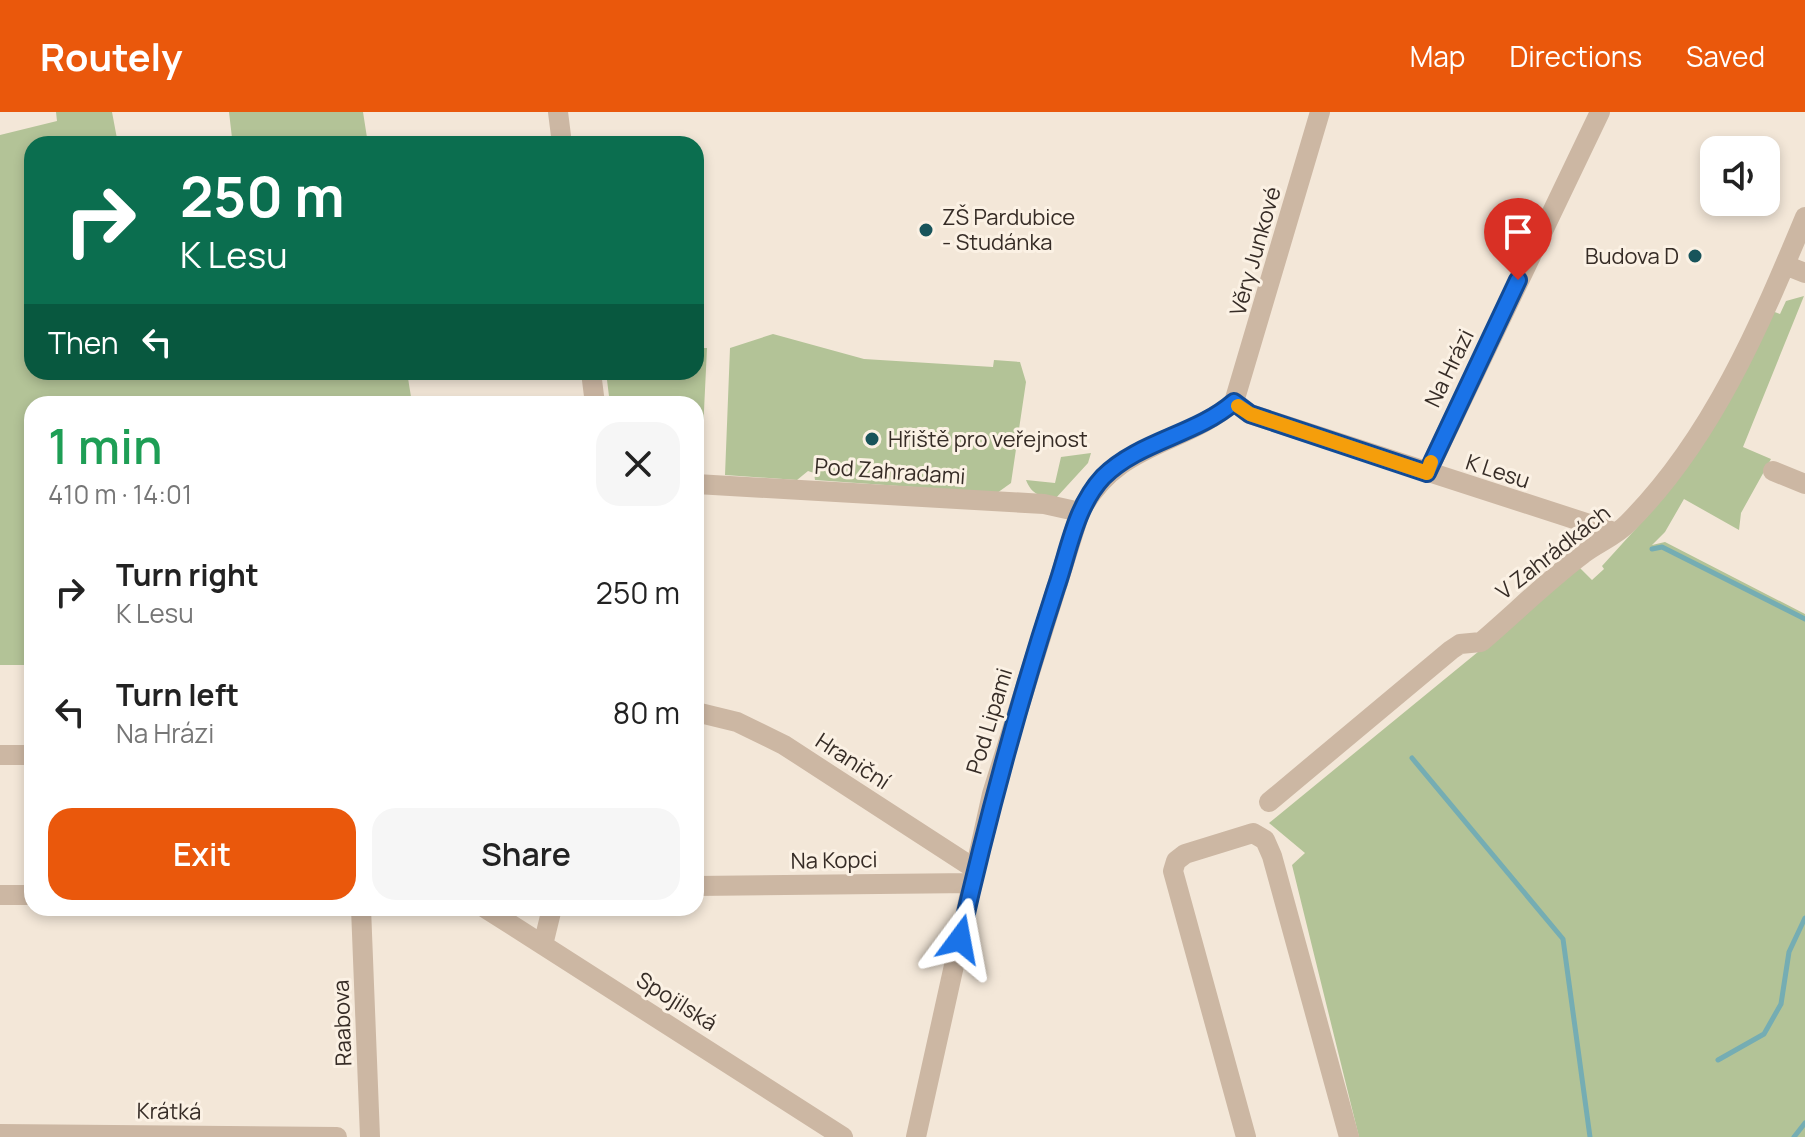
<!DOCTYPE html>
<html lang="en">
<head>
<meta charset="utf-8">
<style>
	body { margin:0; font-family:Manrope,sans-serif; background:#f6f6f6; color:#222; height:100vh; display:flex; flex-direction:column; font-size:30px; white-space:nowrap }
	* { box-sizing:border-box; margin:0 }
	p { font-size:26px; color:#767676 }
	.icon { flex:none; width:44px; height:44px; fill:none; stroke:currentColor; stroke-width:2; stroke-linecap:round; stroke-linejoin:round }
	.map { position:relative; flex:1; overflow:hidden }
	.drawer { position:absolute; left:24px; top:284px; width:680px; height:520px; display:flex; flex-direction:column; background:#fff; border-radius:24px; box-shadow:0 4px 12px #0003 }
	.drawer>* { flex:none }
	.hud { position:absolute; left:24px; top:24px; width:680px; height:244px; border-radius:24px; box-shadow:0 4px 12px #0003; background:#0b6e4f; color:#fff; overflow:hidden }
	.buttons { position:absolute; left:1700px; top:24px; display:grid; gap:16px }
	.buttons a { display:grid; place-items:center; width:80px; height:80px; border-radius:16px; background:#fff; box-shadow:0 4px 12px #0003; font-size:40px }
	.pin { position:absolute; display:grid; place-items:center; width:68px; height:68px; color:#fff; margin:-82px -34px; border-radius:50% 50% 50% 0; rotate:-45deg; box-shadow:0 0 8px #0007 }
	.pin .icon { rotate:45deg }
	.me { position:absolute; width:88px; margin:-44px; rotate:13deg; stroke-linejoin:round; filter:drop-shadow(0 0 6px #0008) }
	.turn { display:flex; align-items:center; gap:28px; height:168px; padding:0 24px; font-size:36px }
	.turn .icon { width:104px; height:104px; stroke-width:2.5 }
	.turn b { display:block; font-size:56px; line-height:68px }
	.then { display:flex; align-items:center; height:76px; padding:0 24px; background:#0003; gap:16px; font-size:30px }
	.round { display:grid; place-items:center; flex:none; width:84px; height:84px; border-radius:24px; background:#f6f6f6 }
	.summary { display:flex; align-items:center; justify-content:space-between; height:136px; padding:0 24px }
	h1 { font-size:48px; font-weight:600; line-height:60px; color:#1e9e55 }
	.action { display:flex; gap:16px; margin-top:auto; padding:16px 24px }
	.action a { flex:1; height:92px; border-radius:24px; background:#ea580c; color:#fff; font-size:32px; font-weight:600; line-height:92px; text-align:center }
	.action a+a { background:#f6f6f6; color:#222 }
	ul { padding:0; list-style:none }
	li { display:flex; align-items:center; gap:24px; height:120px; padding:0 24px }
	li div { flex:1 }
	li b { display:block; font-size:30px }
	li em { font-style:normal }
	header { display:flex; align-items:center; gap:48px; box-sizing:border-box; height:112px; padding:0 40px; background:#ea580c; color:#fff }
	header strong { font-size:38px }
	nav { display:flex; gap:44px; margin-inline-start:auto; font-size:28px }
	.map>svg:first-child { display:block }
	.green { fill:#b3c397 }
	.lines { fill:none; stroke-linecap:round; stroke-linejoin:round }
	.stream { stroke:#75adb3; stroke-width:5 }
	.minor { stroke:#ccb7a3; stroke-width:20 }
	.route-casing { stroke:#114b97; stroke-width:20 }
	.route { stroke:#1a73e8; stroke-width:14 }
	.slow { stroke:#f59e0b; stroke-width:14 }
	.poi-dot { fill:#18545b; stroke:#fbf1e4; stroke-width:3 }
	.labels { text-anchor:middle; stroke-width:6; stroke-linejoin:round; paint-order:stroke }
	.poi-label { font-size:22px; fill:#362c26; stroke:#fbf1e4; text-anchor:start }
	.street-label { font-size:22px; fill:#362c26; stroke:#fbf1e4 }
</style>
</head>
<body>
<header>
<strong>Routely</strong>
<nav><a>Map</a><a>Directions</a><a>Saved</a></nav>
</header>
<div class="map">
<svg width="1805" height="1025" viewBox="0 0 1805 1025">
	<rect width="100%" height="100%" fill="#f3e7d8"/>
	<path class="green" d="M 56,0 L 112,0 L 118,32 L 32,32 L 32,260 L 407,260 L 412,291 L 32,292 L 32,553 L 0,553 L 0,23 L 57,9 Z
		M 229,0 L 363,0 L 368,32 L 200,32 L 232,26 Z
		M 1804,184 L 1743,335 L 1771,347 L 1741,401 L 1739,418 L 1684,387 L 1665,420 L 1652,433 L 1665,430 L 1805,502 L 1805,1025 L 1359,1025 L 1292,753 L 1305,741 L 1269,711 L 1484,535 L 1577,453 L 1592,468 L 1604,457 L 1602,454 L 1651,400 L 1772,199 L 1780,202 L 1786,189 Z
		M 773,222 L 864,247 L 993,255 L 994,248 L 1020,250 L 1026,270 L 1011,371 L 997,381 L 815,368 L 814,361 L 808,359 L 797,368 L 725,363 L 730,236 Z
		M 696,236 L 707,236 L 701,361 L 696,361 L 696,292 L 610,292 L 606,260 L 696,260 Z
		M 1091,341 L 1088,351 L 1055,387 C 1040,384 1032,383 1026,368 L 1055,371 L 1061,345 Z"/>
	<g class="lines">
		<path class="stream" d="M 1652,437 L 1662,435 L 1805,507
			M 1412,646 L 1563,827 L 1590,1025
			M 1718,948 L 1764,922 L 1781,892 L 1789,840 L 1805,806
			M 1794,1025 L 1805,1011"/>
		<path class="minor" d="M 558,0 L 562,32
			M 1785,153 L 1805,161
			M 591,260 L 595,292
			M 1234,290 L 1250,302 L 1614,420
			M 1773,359 L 1805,372
			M 1427,361 L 1600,0
			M 696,372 L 1044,392 L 1080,400
			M 696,600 L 737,610 L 784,633 L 975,757
			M 0,643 L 32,643
			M 1269,690 L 1451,538 L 1460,532 L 1481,530 C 1515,501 1547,469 1583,442 C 1597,431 1616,424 1628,411 C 1712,327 1760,213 1805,105
			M 696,774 L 972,771
			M 0,783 L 32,783
			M 361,796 L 370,1025
			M 485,796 L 843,1025
			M 543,833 L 552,796
			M 0,1022 L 337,1025
			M 916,1025 L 992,682 L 1080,400 C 1118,329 1181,335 1234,290 L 1320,0
			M 1246,1025 L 1173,759 L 1176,749 L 1185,742 L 1253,721 L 1265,728 L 1272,744 L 1349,1025"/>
	</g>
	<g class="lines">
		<defs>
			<path id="route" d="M 960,827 C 987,708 1018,592 1056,476 C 1069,439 1075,395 1103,365 C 1139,329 1196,323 1234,290 L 1250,302 L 1427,361 L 1518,168"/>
		</defs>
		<use href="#route" class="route-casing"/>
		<use href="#route" class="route"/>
		<path class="slow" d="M 1238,294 L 1250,302 L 1427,361 L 1431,350"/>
	</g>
	<g class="poi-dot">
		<circle cx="926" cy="118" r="8"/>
		<circle cx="1695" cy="144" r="8"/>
		<circle cx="872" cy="327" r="8"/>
	</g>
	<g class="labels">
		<g class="poi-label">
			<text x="942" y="113">ZŠ Pardubice<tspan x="942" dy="25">- Studánka</tspan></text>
			<text x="1679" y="152" text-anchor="end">Budova D</text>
			<text x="888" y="335">Hřiště pro veřejnost</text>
		</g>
		<g class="street-label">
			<text transform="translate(1255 139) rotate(-74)" y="8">Věry Junkové</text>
			<text transform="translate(1449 256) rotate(-64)" y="8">Na Hrázi</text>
			<text transform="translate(890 359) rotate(4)" y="8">Pod Zahradami</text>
			<text transform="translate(1498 359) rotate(18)" y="8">K Lesu</text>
			<text transform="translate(1553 440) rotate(-38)" y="8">V Zahrádkách</text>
			<text transform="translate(989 609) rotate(-73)" y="8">Pod Lipami</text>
			<text transform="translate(853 649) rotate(33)" y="8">Hraniční</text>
			<text transform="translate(834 748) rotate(-1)" y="8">Na Kopci</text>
			<text transform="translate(677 889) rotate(32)" y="8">Spojilská</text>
			<text transform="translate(342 911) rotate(-92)" y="8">Raabova</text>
			<text transform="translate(169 999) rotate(1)" y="8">Krátká</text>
		</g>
	</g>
</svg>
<div class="buttons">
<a><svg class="icon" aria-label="sound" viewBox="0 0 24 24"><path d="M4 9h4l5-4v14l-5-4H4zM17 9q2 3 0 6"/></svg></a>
</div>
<div class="pin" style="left:1518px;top:168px;background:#d93025"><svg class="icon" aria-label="arrive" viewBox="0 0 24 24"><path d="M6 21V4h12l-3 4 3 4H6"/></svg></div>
<svg class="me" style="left:960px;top:827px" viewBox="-20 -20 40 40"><path d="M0-17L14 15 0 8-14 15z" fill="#1a73e8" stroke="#fff" stroke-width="4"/></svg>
<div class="hud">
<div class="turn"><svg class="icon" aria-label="right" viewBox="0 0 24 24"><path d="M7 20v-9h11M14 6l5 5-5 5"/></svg><div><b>250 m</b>K Lesu</div></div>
<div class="then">Then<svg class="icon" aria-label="left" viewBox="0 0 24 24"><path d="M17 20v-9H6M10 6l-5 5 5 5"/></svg></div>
</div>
<section class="drawer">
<div class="summary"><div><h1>1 min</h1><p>410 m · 14:01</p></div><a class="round"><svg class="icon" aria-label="close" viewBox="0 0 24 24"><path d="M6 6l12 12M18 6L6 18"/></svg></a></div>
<ul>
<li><svg class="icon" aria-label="right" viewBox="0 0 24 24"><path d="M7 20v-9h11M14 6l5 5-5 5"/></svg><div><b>Turn right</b><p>K Lesu</p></div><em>250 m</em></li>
<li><svg class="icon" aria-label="left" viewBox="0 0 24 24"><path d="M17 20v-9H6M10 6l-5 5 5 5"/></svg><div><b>Turn left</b><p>Na Hrázi</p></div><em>80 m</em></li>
</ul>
<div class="action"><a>Exit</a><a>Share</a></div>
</section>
</div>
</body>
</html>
